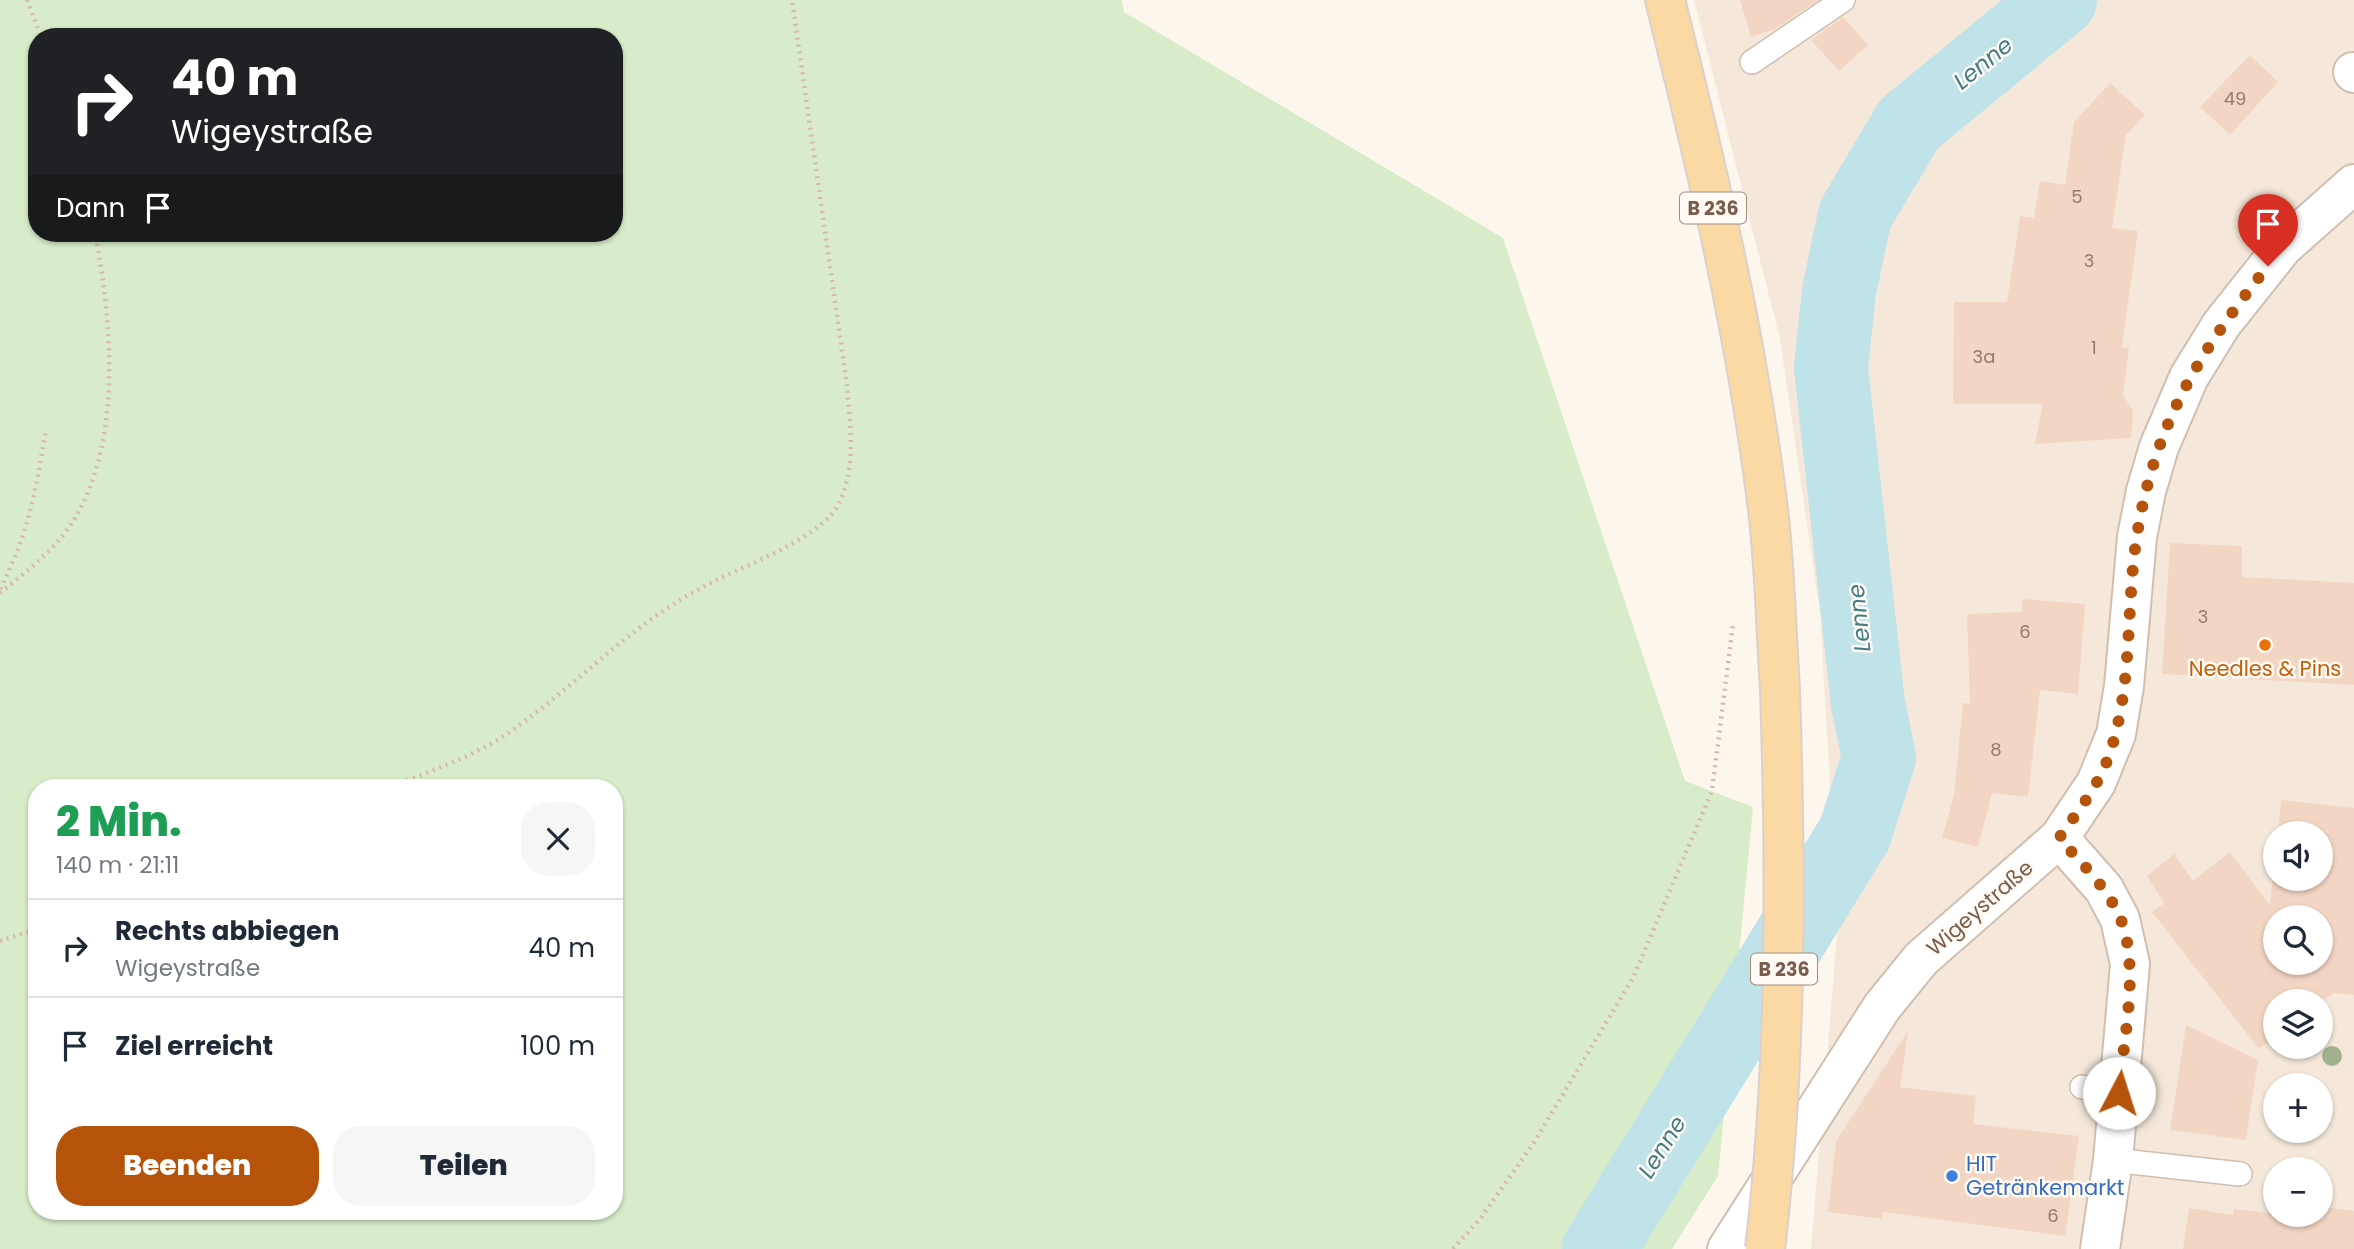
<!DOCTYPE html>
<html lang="de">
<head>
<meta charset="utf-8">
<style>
	body { margin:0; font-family:Poppins,sans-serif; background:#f6f6f7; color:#1f2937; height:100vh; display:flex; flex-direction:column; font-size:26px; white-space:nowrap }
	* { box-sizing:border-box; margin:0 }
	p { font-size:23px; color:#747a83 }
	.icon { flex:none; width:38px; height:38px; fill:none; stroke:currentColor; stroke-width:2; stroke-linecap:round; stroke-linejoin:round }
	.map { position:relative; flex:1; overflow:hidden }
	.side { position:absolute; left:28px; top:779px; width:595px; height:441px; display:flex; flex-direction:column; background:#fff; border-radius:28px; box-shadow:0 2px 5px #0004 }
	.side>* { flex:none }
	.guide { position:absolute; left:28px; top:28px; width:595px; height:214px; border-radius:28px; box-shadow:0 2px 5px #0004; background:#202124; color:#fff; overflow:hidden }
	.buttons { position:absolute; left:2263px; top:821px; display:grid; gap:14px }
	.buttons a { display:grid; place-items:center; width:70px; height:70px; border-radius:50%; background:#fff; box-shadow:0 2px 5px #0004; font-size:35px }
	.pin { position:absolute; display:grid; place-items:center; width:60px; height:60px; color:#fff; margin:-72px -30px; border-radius:50% 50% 50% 0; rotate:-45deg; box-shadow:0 0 7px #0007 }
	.pin .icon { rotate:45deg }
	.me { position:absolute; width:77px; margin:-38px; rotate:5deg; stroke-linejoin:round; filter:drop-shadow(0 0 5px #0008) }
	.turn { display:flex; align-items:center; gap:24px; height:147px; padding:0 28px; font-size:32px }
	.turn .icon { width:91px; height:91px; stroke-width:2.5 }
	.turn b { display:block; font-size:49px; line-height:60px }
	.then { display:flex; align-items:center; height:66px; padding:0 28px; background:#0003; gap:14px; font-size:26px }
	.round { display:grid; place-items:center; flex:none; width:74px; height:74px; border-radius:28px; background:#f6f6f7 }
	.overview { display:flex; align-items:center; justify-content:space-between; height:119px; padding:0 28px }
	h1 { font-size:42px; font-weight:800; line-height:52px; color:#1e9e55 }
	.action { display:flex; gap:14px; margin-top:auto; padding:14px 28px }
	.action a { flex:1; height:80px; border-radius:28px; background:#b45309; color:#fff; font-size:28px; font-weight:800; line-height:80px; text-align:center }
	.action a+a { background:#f6f6f7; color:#1f2937 }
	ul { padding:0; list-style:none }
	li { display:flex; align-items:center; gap:21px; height:98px; padding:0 28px; border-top:2px solid #e0e1e3 }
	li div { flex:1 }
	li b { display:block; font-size:26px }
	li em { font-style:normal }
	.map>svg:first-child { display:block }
	.residential { fill:#f5e8da; fill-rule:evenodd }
	.green { fill:#d8ecc9; fill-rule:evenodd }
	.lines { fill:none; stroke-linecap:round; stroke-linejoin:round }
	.river { stroke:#bfe3e8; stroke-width:74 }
	.building { fill:#f3d5c3; fill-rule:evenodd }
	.lane-casing { stroke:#d1beb0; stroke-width:26 }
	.street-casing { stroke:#d1beb0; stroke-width:42 }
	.primary-casing { stroke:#dad1cd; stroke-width:42 }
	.path { stroke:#d9b8a5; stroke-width:4.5; stroke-dasharray:2 5; stroke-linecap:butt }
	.lane { stroke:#fff; stroke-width:23 }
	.street { stroke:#fff; stroke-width:38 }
	.primary { stroke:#fbd9a5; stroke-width:38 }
	.primary-bridge-casing { stroke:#dad1cd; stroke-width:42; stroke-linecap:butt }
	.primary-bridge { stroke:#fbd9a5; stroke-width:38 }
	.tree { fill:#a0b28e }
	.route { stroke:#b45309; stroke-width:12; stroke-dasharray:0 21.6 }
	.food-dot { fill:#e8710a; stroke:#fffaf3; stroke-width:2.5 }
	.shop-dot { fill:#3f7fe0; stroke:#fffaf3; stroke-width:2.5 }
	.labels { text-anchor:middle; stroke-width:5; stroke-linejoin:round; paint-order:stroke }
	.number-label { font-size:18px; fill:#987a6a }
	.shield { fill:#fffaf3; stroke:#a28b7f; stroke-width:2 }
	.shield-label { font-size:19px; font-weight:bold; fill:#7a5c4d }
	.food-label { font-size:21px; fill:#c56008; stroke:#fffaf3 }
	.street-label { font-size:21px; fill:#7a5c4d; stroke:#fffaf3 }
	.shop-label { font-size:21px; fill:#366cbe; stroke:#fffaf3; text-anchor:start }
	.water-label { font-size:23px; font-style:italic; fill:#437c86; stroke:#fffaf3 }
</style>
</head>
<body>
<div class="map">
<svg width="2354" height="1249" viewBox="0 0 2354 1249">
	<rect width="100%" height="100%" fill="#fdf6ec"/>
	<path class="residential" d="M 1694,0 L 2354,0 L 2354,1249 L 1811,1249 L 1838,922 L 1820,613 L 1780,339 ZM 2275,833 L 2320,833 L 2320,878 L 2275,878 ZM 2275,917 L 2320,917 L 2320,962 L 2275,962 ZM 2275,1001 L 2320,1001 L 2320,1046 L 2275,1046 ZM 2275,1085 L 2320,1085 L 2320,1130 L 2275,1130 ZM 2275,1169 L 2320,1169 L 2320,1214 L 2275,1214 Z"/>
	<path class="green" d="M 0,0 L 1122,0 L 1124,12 L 1503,238 L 1685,781 L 1753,807 L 1718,1176 L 1672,1249 L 0,1249 ZM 37,37 L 614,37 L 614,233 L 37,233 ZM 37,788 L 614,788 L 614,1211 L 37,1211 Z"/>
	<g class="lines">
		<path class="river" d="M 1599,1249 L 1855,833 L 1879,757 L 1868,704 L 1831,368 L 1839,291 L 1855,215 L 1909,124 L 2060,0"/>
	</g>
	<path class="building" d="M 1740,0 L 1818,0 L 1775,29 L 1751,37 Z
		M 1843,17 L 1868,45 L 1839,71 L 1811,40 Z
		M 2250,55 L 2278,82 L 2230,135 L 2200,107 Z
		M 2110,83 L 2145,115 L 2126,135 L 2112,228 L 2138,231 L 2122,347 L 2129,348 L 2123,395 L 2133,411 L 2131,438 L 2035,444 L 2043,404 L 1953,404 L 1954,302 L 2007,302 L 2020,216 L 2034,218 L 2040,181 L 2065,185 L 2074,122 Z
		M 2170,543 L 2242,546 L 2242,577 L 2354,583 L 2354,685 L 2162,674 Z
		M 2023,599 L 2085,604 L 2078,694 L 2040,690 L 2028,797 L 1992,793 L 1978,847 L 1942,838 L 1954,795 L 1963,703 L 1970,704 L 1967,614 L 2021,612 Z
		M 2281,800 L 2354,808 L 2354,995 L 2334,993 L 2320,1003 L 2275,1001 L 2275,1037 L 2259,1049 L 2152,912 L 2164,903 L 2147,876 L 2174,854 L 2193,881 L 2230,852 L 2270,906 L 2275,858 L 2275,878 L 2320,878 L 2320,833 L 2278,833 ZM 2275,917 L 2320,917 L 2320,962 L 2275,962 Z
		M 2186,1025 L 2258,1060 L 2246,1140 L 2170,1130 Z
		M 1908,1031 L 1900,1087 L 1976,1096 L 1973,1124 L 2079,1136 L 2065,1236 L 1883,1212 L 1882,1219 L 1828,1212 L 1836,1141 Z
		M 2325,1207 L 2354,1211 L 2354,1249 L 2183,1249 L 2189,1208 L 2233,1215 L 2234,1209 L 2323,1219 Z"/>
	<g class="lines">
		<defs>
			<path id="lane" d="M 1752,62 L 1843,0
				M 2082,1087 L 2119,1093
				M 2113,1160 L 2240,1174"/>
			<path id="street" d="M 2353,72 L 2354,73
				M 2059,838 L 2104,889 L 2120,919 L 2130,964 L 2113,1160 L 2100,1249
				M 1727,1249 L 1882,1007 L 1921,959 L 2059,838 L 2096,783 L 2116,734 L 2124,686 L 2137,537 L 2146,491 L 2159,447 L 2189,377 L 2221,325 L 2283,247 L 2354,184"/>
			<path id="primary" d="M 1665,0 C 1707,167 1747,338 1768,509 C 1775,568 1776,629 1780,689"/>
		</defs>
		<use href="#lane" class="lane-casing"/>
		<use href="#street" class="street-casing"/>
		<use href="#primary" class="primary-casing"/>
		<path class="path" d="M 27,0 L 41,37
			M 0,589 C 29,533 35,492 46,431
			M 0,593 C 21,576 43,559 60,539 C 125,461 113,326 95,233
			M 387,788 C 433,770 482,754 521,724 C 584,678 632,624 703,587 C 739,567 818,541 838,505 C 857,469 850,423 847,385 L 792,0
			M 0,941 L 37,929
			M 1453,1249 L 1480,1219 L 1533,1144 L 1633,978 L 1712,791 L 1733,624"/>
		<use href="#lane" class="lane"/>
		<use href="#street" class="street"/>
		<use href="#primary" class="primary"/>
		<defs>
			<path id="primary-bridge" d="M 1765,1249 C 1787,1062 1786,876 1780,689"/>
		</defs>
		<use href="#primary-bridge" class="primary-bridge-casing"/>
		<use href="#primary-bridge" class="primary-bridge"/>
	</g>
	<circle class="tree" cx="2332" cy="1056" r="10"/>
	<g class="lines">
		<path class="route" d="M 2119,1093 C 2123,1041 2140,969 2121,920 C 2109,889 2081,863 2059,838 C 2076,814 2096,789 2107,761 C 2134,689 2125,610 2137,535 C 2155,424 2199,352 2268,266"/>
	</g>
	<circle class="food-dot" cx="2265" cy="645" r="7"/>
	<circle class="shop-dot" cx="1952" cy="1176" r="7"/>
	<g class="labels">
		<g class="number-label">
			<text x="2235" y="105">49</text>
			<text x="2077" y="203">5</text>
			<text x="2089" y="267">3</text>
			<text x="2094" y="354">1</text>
			<text x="1984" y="363">3a</text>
			<text x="2203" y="623">3</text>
			<text x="2025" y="638">6</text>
			<text x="1996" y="756">8</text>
			<text x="2053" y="1222">6</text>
		</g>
		<g class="shield">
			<rect x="1680" y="192.5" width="66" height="31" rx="5"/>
			<rect x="1751" y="953.5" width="66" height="31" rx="5"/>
		</g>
		<g class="shield-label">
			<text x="1713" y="215">B 236</text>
			<text x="1784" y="976">B 236</text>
		</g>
		<g class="food-label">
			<text x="2265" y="676">Needles &amp; Pins</text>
		</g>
		<g class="street-label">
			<text transform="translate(1980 908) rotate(-41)" y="7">Wigeystraße</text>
		</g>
		<g class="shop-label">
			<text x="1966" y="1171">HIT<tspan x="1966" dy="24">Getränkemarkt</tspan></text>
		</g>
		<g class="water-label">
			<text transform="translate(1983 63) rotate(-39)" y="8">Lenne</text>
			<text transform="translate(1859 618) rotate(-96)" y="8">Lenne</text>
			<text transform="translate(1662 1147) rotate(-58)" y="8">Lenne</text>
		</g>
	</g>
</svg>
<div class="buttons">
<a><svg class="icon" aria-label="sound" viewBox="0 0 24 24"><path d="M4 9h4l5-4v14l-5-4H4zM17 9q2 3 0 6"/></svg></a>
<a><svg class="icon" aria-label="search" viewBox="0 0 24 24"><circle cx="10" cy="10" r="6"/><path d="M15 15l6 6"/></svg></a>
<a><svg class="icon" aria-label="layers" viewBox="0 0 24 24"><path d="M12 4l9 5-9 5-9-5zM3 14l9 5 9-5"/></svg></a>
<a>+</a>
<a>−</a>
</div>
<div class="pin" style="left:2268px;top:266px;background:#d93025"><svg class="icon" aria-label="arrive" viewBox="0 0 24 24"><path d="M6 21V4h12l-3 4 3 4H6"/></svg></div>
<svg class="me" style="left:2119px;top:1093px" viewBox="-20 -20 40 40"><circle r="19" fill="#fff"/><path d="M0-13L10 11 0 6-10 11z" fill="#b45309"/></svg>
<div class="guide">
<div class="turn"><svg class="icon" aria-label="right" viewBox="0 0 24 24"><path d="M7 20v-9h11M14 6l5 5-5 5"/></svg><div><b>40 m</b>Wigeystraße</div></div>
<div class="then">Dann<svg class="icon" aria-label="arrive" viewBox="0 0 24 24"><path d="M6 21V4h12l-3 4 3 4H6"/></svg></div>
</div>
<section class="side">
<div class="overview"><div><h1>2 Min.</h1><p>140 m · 21:11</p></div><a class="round"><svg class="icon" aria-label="close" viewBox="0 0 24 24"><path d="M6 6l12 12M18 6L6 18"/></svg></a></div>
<ul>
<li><svg class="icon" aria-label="right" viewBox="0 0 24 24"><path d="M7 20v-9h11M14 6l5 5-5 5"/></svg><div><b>Rechts abbiegen</b><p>Wigeystraße</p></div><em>40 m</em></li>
<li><svg class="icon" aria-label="arrive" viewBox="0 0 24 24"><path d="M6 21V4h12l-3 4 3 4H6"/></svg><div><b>Ziel erreicht</b></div><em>100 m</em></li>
</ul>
<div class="action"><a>Beenden</a><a>Teilen</a></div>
</section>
</div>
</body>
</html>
